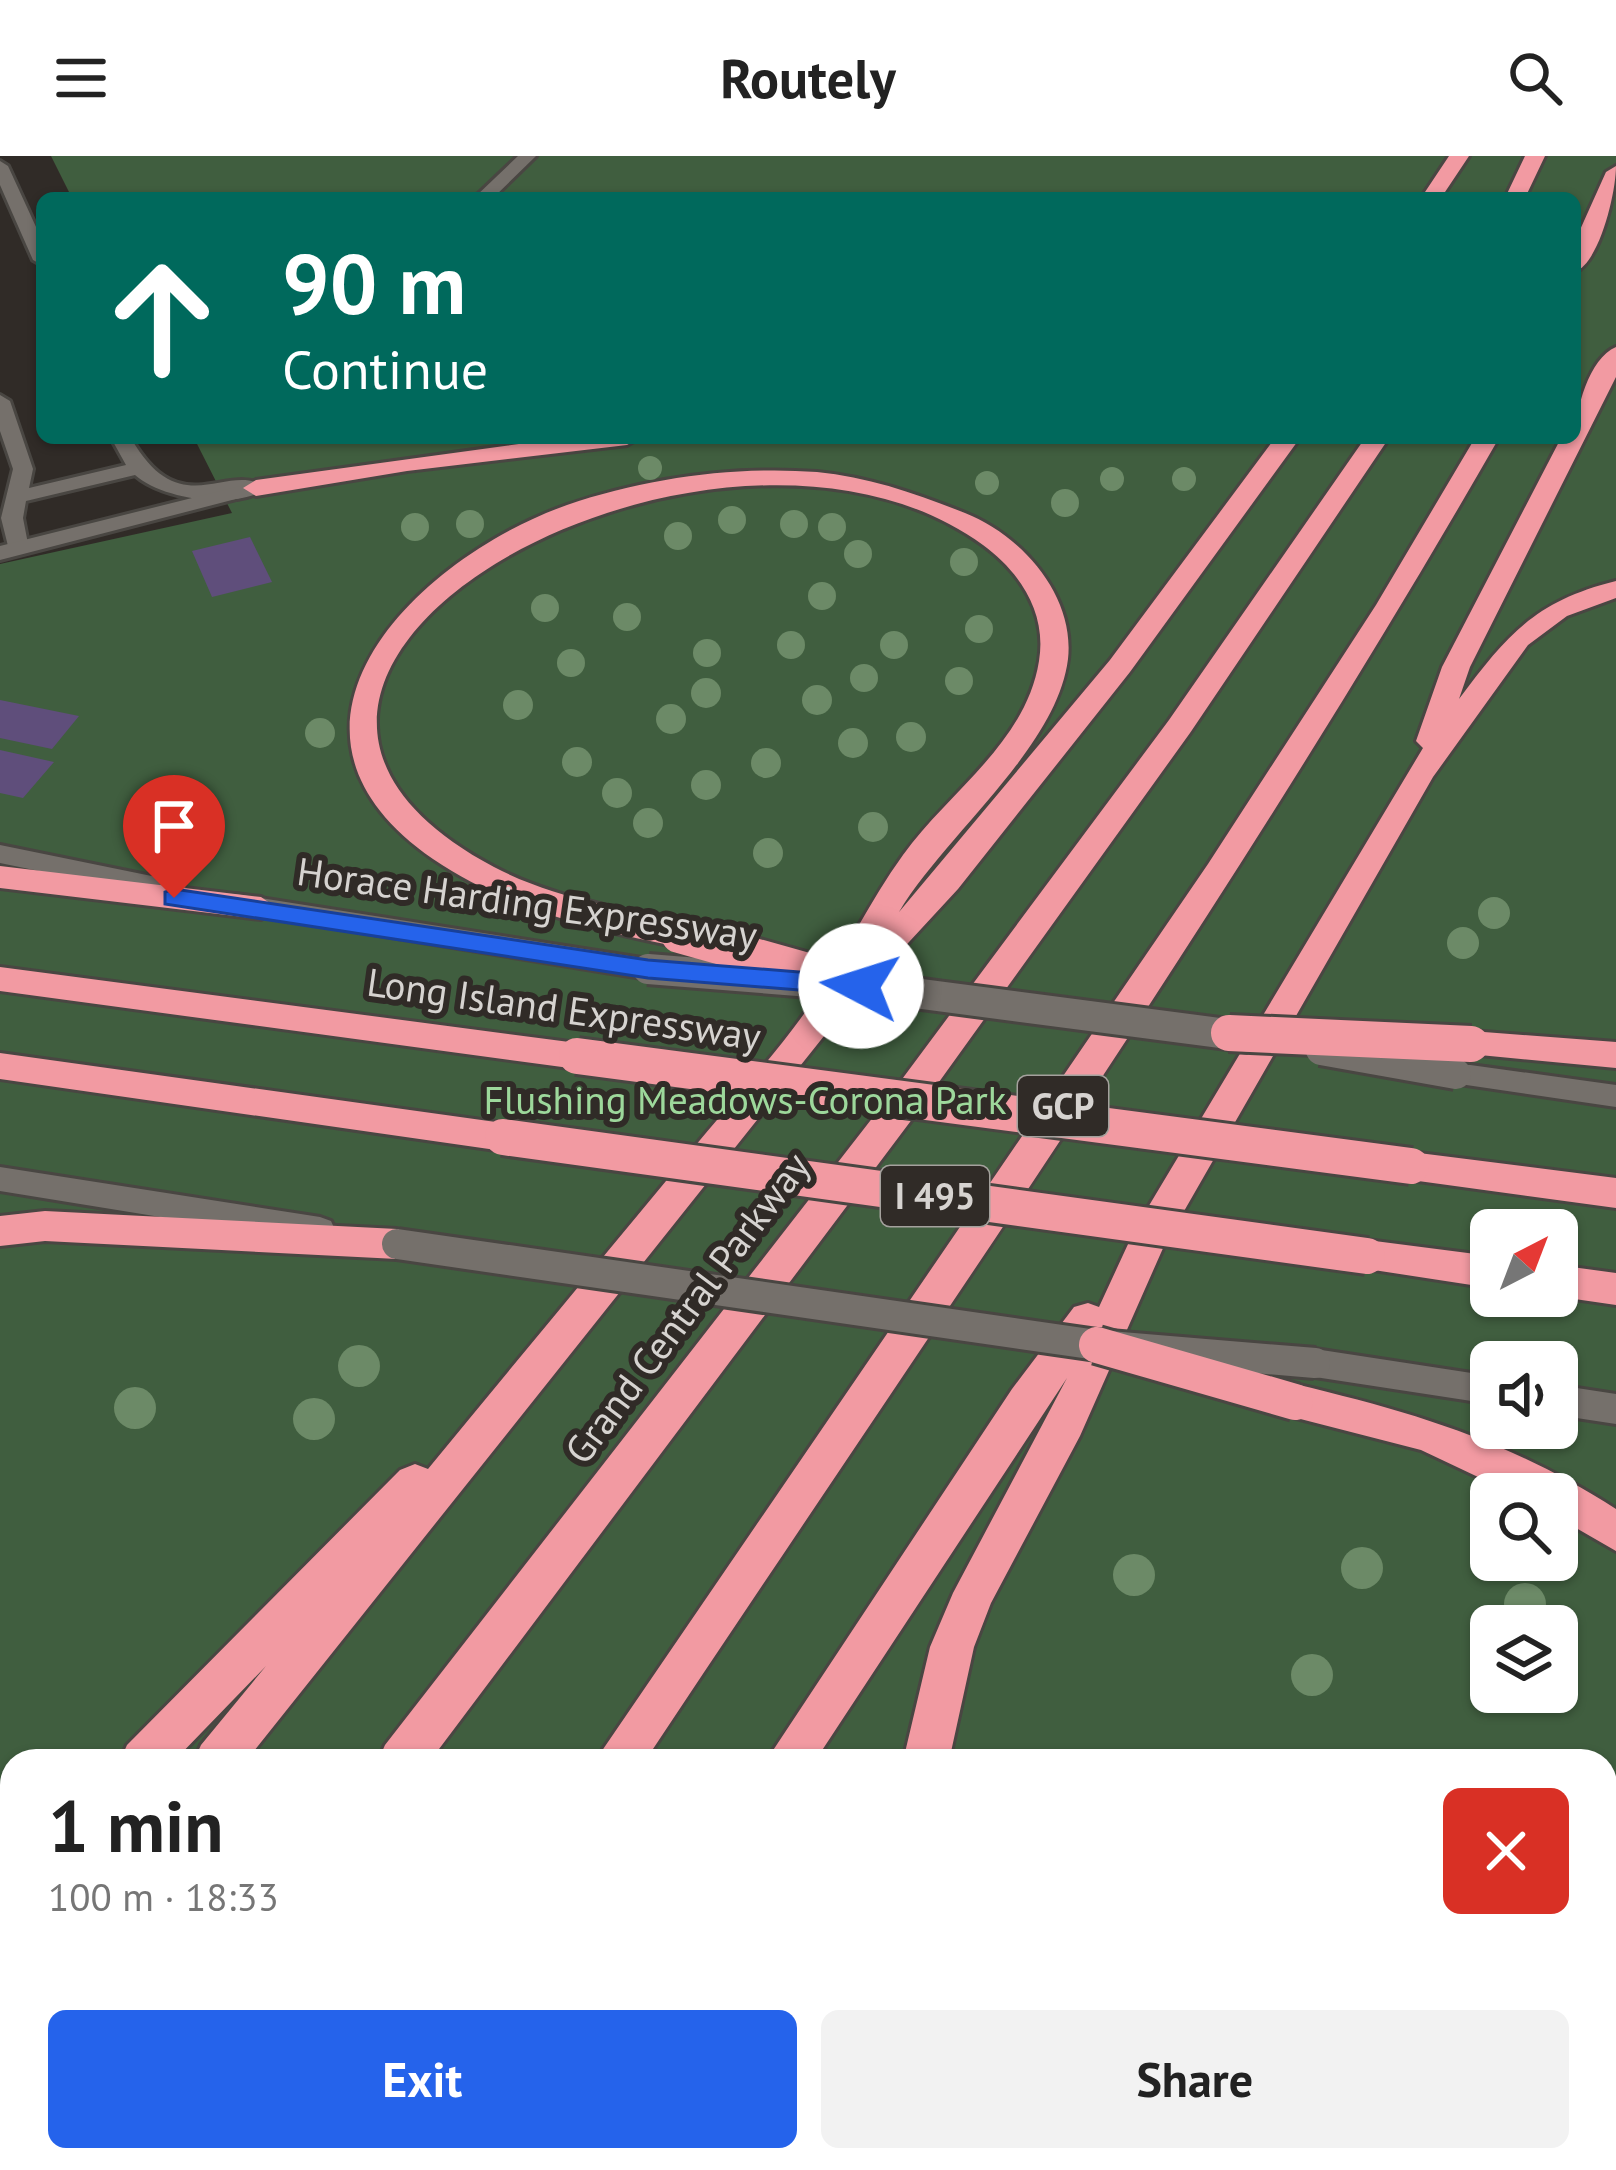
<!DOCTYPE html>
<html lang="en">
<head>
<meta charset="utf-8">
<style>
	body { margin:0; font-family:"PT Sans",sans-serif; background:#f2f2f2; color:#222; height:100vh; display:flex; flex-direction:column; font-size:45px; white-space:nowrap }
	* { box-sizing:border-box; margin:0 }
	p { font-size:39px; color:#767676 }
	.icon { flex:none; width:66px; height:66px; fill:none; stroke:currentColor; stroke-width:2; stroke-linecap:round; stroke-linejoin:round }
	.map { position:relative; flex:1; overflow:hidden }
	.side { position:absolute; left:0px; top:1593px; width:1617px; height:423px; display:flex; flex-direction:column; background:#fff; border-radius:36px 36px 0 0; box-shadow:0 3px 9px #0004 }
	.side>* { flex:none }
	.banner { position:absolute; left:36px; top:36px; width:1545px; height:252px; border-radius:18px; box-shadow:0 3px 9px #0004; background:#00695c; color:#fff; overflow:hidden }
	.needle { width:78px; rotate:42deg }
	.tools { position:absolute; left:1470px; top:1053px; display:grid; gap:24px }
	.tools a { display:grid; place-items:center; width:108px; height:108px; border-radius:18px; background:#fff; box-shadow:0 3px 9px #0004; font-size:60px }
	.pin { position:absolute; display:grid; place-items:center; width:102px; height:102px; color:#fff; margin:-123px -51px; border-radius:50% 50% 50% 0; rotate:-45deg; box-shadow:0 0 12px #0007 }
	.pin .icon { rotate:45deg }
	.me { position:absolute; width:132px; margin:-66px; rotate:275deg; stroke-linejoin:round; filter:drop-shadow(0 0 9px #0008) }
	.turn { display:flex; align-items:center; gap:42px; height:252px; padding:0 48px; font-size:54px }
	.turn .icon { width:156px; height:156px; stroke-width:2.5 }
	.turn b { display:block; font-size:84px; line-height:102px }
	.round { display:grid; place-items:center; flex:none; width:126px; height:126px; border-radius:18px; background:#f2f2f2 }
	.overview { display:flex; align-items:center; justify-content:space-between; height:204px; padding:0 48px }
	h1 { font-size:72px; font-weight:700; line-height:90px }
	.button { display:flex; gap:24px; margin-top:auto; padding:24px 48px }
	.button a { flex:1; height:138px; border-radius:18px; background:#2563eb; color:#fff; font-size:48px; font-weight:700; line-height:138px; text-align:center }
	.button a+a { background:#f2f2f2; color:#222 }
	header { display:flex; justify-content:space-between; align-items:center; height:156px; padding:0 48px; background:#fff; font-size:54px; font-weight:700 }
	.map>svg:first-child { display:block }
	.green { fill:#405e3f; fill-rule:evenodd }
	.building { fill:#5f4e7b }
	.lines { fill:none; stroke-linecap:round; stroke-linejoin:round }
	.street-casing { stroke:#494642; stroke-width:6 }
	.secondary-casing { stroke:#494642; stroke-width:6 }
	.highway-casing { stroke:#494642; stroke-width:6 }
	.street { fill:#75706b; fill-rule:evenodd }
	.secondary { fill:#75706b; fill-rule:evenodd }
	.highway { fill:#f29aa2; fill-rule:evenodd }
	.secondary-bridge-casing { stroke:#494642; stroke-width:36; stroke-linecap:butt }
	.highway-bridge-casing { stroke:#494642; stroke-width:42; stroke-linecap:butt }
	.secondary-bridge { stroke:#75706b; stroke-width:30 }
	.highway-bridge { stroke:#f29aa2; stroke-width:36 }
	.tree { fill:#6c8a67 }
	.route { fill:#2563eb; stroke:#184099; stroke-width:3 }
	.labels { text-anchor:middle; stroke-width:12; stroke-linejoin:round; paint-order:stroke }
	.shield { fill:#302b27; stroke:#a4a19d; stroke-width:3 }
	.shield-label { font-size:36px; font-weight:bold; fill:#d6d3d0 }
	.street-label { font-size:39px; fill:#d6d3d0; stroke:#302b27 }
	.park-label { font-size:39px; fill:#9dd89b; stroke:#302b27 }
</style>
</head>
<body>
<header><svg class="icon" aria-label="menu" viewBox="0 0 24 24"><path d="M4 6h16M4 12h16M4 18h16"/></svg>Routely<svg class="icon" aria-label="search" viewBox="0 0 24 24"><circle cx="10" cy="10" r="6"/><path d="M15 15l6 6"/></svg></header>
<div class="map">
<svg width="1616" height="2014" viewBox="0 0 1616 2014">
	<rect width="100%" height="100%" fill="#302b27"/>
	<path class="green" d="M 51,0 L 1616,0 L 1616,2014 L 0,2014 L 0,408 L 232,357 L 194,282 L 1575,282 L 1575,42 L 72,42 ZM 1491,1074 L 1557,1074 L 1557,1140 L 1491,1140 ZM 1491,1206 L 1557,1206 L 1557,1272 L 1491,1272 ZM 1491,1338 L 1557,1338 L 1557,1404 L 1491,1404 ZM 1491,1470 L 1557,1470 L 1557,1536 L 1491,1536 ZM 12,1605 L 1605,1605 L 1605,2004 L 12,2004 Z"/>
	<path class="building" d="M 250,381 L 272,426 L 212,441 L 192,395 Z
		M 0,544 L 79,560 L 52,593 L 0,582 Z
		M 0,594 L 54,606 L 23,642 L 0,637 Z"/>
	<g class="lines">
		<defs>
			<path id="street" d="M 518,0 L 536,0 L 493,42 L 474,42 Z
				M 0,5 L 8,10 L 42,84 L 42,109 L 33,104 L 0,29 Z
				M 0,239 L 10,245 L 33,313 L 29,332 L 126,309 L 111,282 L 131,282 C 181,370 228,303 267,332 C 237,354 163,344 135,319 L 26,345 L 23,362 L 29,393 L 10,398 L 1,362 L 13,313 L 0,275 Z"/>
			<path id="secondary" d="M 256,326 L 263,328 L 263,336 L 0,404 L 0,390 Z
				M 0,689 L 176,725 L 189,734 L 176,743 L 0,707 Z
				M 235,738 L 648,803 L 662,813 L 648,823 L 226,754 L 222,747 L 226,740 Z
				M 1456,907 L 1616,929 L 1616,951 L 1446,926 L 1442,918 L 1446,910 Z
				M 0,1011 L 320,1061 L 331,1065 L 335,1074 L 331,1083 L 320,1087 L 0,1035 Z
				M 1315,1193 L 1491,1220 L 1491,1248 L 1315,1221 L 1303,1217 L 1299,1207 L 1303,1197 Z
				M 1557,1229 L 1616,1238 L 1616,1268 L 1557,1259 Z"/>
			<path id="highway" d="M 1449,0 L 1469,0 L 1441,42 L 1421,42 Z
				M 1525,0 L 1545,0 L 1525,42 L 1505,42 Z
				M 1616,10 C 1616,36 1600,106 1575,116 L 1575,85 L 1606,16 Z
				M 1616,191 L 1616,221 L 1470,511 L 1459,543 C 1507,479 1535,445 1616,425 L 1616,442 L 1567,460 L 1528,489 L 1433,621 L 1164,1090 L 1080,1280 L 991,1447 L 974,1491 L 949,1605 L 903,1605 L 930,1491 L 953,1437 L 1067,1222 L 815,1605 L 766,1605 L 1012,1233 L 1074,1151 L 1088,1147 L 1099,1151 L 1135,1073 L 1423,592 L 1416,585 L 1442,511 L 1561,282 L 1575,282 C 1575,255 1589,202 1616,191 Z
				M 562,282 L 639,282 L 627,289 L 407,315 L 256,340 L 243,332 L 256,324 Z
				M 1275,282 L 1300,282 L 1130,516 L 958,733 L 836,865 L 246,1605 L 194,1605 L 201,1589 L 266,1510 L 174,1605 L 120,1605 L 127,1589 L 400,1314 L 415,1308 L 428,1313 C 515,1207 603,1101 690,996 C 731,946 777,898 813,845 C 845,798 869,746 903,699 C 948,636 1026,587 1039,505 C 1047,457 1020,416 983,389 C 719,196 126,515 494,711 C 557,744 624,751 690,771 L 695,779 L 690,787 L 679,791 C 594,774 506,753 433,703 C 243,572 417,402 567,349 C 647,322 733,310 817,316 C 869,321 917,338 965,357 C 1021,379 1075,439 1068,503 C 1057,592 946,678 899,756 L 1110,504 Z
				M 1365,282 L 1389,282 L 1190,577 L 916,958 L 430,1605 L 378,1605 L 385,1589 L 891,938 L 1169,564 Z
				M 1475,282 L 1499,282 C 1238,737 935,1168 645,1605 L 595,1605 L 1208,708 L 1376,449 Z
				M 0,710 L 261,741 L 277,752 L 261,763 L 0,732 Z
				M 0,811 L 577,887 L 589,891 L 594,900 L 589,909 L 577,913 L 0,835 Z
				M 1471,875 L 1616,886 L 1616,912 L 1459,897 L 1454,888 L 1459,879 Z
				M 0,897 L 503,967 L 516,971 L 521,981 L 516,991 L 503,995 L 0,923 Z
				M 1411,996 L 1616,1022 L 1616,1052 L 1411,1024 L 1398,1020 L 1393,1010 L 1398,1000 Z
				M 45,1055 L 397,1073 L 410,1077 L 416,1088 L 410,1099 L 397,1103 L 45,1085 L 0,1090 L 0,1060 Z
				M 1367,1084 L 1491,1100 L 1491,1132 L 1354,1111 L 1348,1100 L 1354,1089 Z
				M 1557,1109 L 1616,1117 L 1616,1149 L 1554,1140 Z
				M 1295,1228 C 1416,1257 1510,1285 1616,1353 L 1616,1395 L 1557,1361 L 1557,1338 L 1514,1338 L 1421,1294 L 1281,1258 L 1275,1246 L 1281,1234 Z
				M 12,1663 L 12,1709 L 0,1714 L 0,1668 Z
				M 12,1816 L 12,1875 L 0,1880 L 0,1821 Z
				M 49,2004 L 105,2004 L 101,2014 L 45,2014 Z
				M 297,2004 L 353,2004 L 349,2014 L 293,2014 Z
				M 492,2004 L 547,2004 L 543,2014 L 488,2014 Z
				M 977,2004 L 1032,2004 L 1036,2014 L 981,2014 Z"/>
		</defs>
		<use href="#street" class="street-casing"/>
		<use href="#secondary" class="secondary-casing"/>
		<use href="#highway" class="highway-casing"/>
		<use href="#street" class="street"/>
		<use href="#secondary" class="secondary"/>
		<use href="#highway" class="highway"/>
		<defs>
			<path id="secondary-bridge" d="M 648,813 L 861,830 L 1250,881
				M 1321,894 L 1456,918
				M 397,1088 L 1097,1189 L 1315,1207"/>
			<path id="highway-bridge" d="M 679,779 L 861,830
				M 1229,877 L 1471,888
				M 577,900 L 1411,1010
				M 503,981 L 1367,1100
				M 1097,1189 L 1295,1246"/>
		</defs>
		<use href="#secondary-bridge" class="secondary-bridge-casing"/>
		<use href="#highway-bridge" class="highway-bridge-casing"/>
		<use href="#secondary-bridge" class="secondary-bridge"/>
		<use href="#highway-bridge" class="highway-bridge"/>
	</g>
	<g class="tree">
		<circle cx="650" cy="312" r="12"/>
		<circle cx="1112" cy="323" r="12"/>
		<circle cx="1184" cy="323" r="12"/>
		<circle cx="987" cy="327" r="12"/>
		<circle cx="1065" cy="347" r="14"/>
		<circle cx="732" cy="364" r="14"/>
		<circle cx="470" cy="368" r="14"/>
		<circle cx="794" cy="368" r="14"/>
		<circle cx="415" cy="371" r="14"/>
		<circle cx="832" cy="371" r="14"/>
		<circle cx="678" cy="380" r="14"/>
		<circle cx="858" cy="398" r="14"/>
		<circle cx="964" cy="406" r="14"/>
		<circle cx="822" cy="440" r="14"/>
		<circle cx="545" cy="452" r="14"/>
		<circle cx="627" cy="461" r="14"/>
		<circle cx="979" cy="473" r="14"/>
		<circle cx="791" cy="489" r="14"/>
		<circle cx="894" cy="489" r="14"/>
		<circle cx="707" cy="497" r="14"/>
		<circle cx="571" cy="507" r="14"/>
		<circle cx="864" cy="522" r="14"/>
		<circle cx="959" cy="525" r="14"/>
		<circle cx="706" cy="537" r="15"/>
		<circle cx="817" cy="544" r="15"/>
		<circle cx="518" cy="549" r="15"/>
		<circle cx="671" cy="563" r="15"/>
		<circle cx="320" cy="577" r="15"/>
		<circle cx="911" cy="581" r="15"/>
		<circle cx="853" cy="587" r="15"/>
		<circle cx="577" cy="606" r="15"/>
		<circle cx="766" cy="607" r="15"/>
		<circle cx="706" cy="629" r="15"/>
		<circle cx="617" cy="637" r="15"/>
		<circle cx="648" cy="667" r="15"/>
		<circle cx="873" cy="671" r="15"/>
		<circle cx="768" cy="697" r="15"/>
		<circle cx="1494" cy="757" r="16"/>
		<circle cx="1463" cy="787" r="16"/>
		<circle cx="359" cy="1210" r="21"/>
		<circle cx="135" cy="1252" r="21"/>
		<circle cx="314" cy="1263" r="21"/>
		<circle cx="1362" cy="1412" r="21"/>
		<circle cx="1134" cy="1419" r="21"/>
		<circle cx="1525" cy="1448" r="21"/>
		<circle cx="1312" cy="1519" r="21"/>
	</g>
	<path class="route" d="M 174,733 L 648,804 L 861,821 L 873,830 L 861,839 L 648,822 L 165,748 L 165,736 Z"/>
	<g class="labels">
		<g class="shield">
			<rect x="1018" y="920" width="90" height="60" rx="9"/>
			<rect x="881" y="1010" width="108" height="60" rx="9"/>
		</g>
		<g class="shield-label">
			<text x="1063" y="963">GCP</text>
			<text x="935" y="1053">I 495</text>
		</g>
		<g class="street-label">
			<text transform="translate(527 747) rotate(8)" y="14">Horace Harding Expressway</text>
			<text transform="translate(564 853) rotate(8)" y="14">Long Island Expressway</text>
			<text transform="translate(687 1152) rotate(-53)" y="14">Grand Central Parkway</text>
		</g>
		<g class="park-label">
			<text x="745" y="958">Flushing Meadows-Corona Park</text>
		</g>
	</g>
</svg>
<div class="tools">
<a><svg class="needle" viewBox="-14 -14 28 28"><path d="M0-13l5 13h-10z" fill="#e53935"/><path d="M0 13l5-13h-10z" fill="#767676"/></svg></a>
<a><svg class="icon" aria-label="sound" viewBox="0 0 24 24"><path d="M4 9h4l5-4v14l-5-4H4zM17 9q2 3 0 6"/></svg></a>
<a><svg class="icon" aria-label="search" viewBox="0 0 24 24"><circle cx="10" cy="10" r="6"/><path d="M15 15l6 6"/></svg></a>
<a><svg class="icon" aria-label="layers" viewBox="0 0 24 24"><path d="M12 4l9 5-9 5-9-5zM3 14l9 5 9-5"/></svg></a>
</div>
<div class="pin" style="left:174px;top:742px;background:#d93025"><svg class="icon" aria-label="arrive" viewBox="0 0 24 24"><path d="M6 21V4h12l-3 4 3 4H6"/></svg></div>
<svg class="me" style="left:861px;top:830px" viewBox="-20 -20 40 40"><circle r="19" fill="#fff"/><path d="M0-13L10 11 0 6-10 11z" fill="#2563eb"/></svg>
<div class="banner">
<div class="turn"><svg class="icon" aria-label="ahead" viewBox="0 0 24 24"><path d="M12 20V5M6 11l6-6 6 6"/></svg><div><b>90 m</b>Continue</div></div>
</div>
<section class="side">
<div class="overview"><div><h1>1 min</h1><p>100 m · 18:33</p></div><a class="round" style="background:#d93025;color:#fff"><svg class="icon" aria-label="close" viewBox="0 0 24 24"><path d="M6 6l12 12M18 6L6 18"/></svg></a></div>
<div class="button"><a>Exit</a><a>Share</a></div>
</section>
</div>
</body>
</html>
